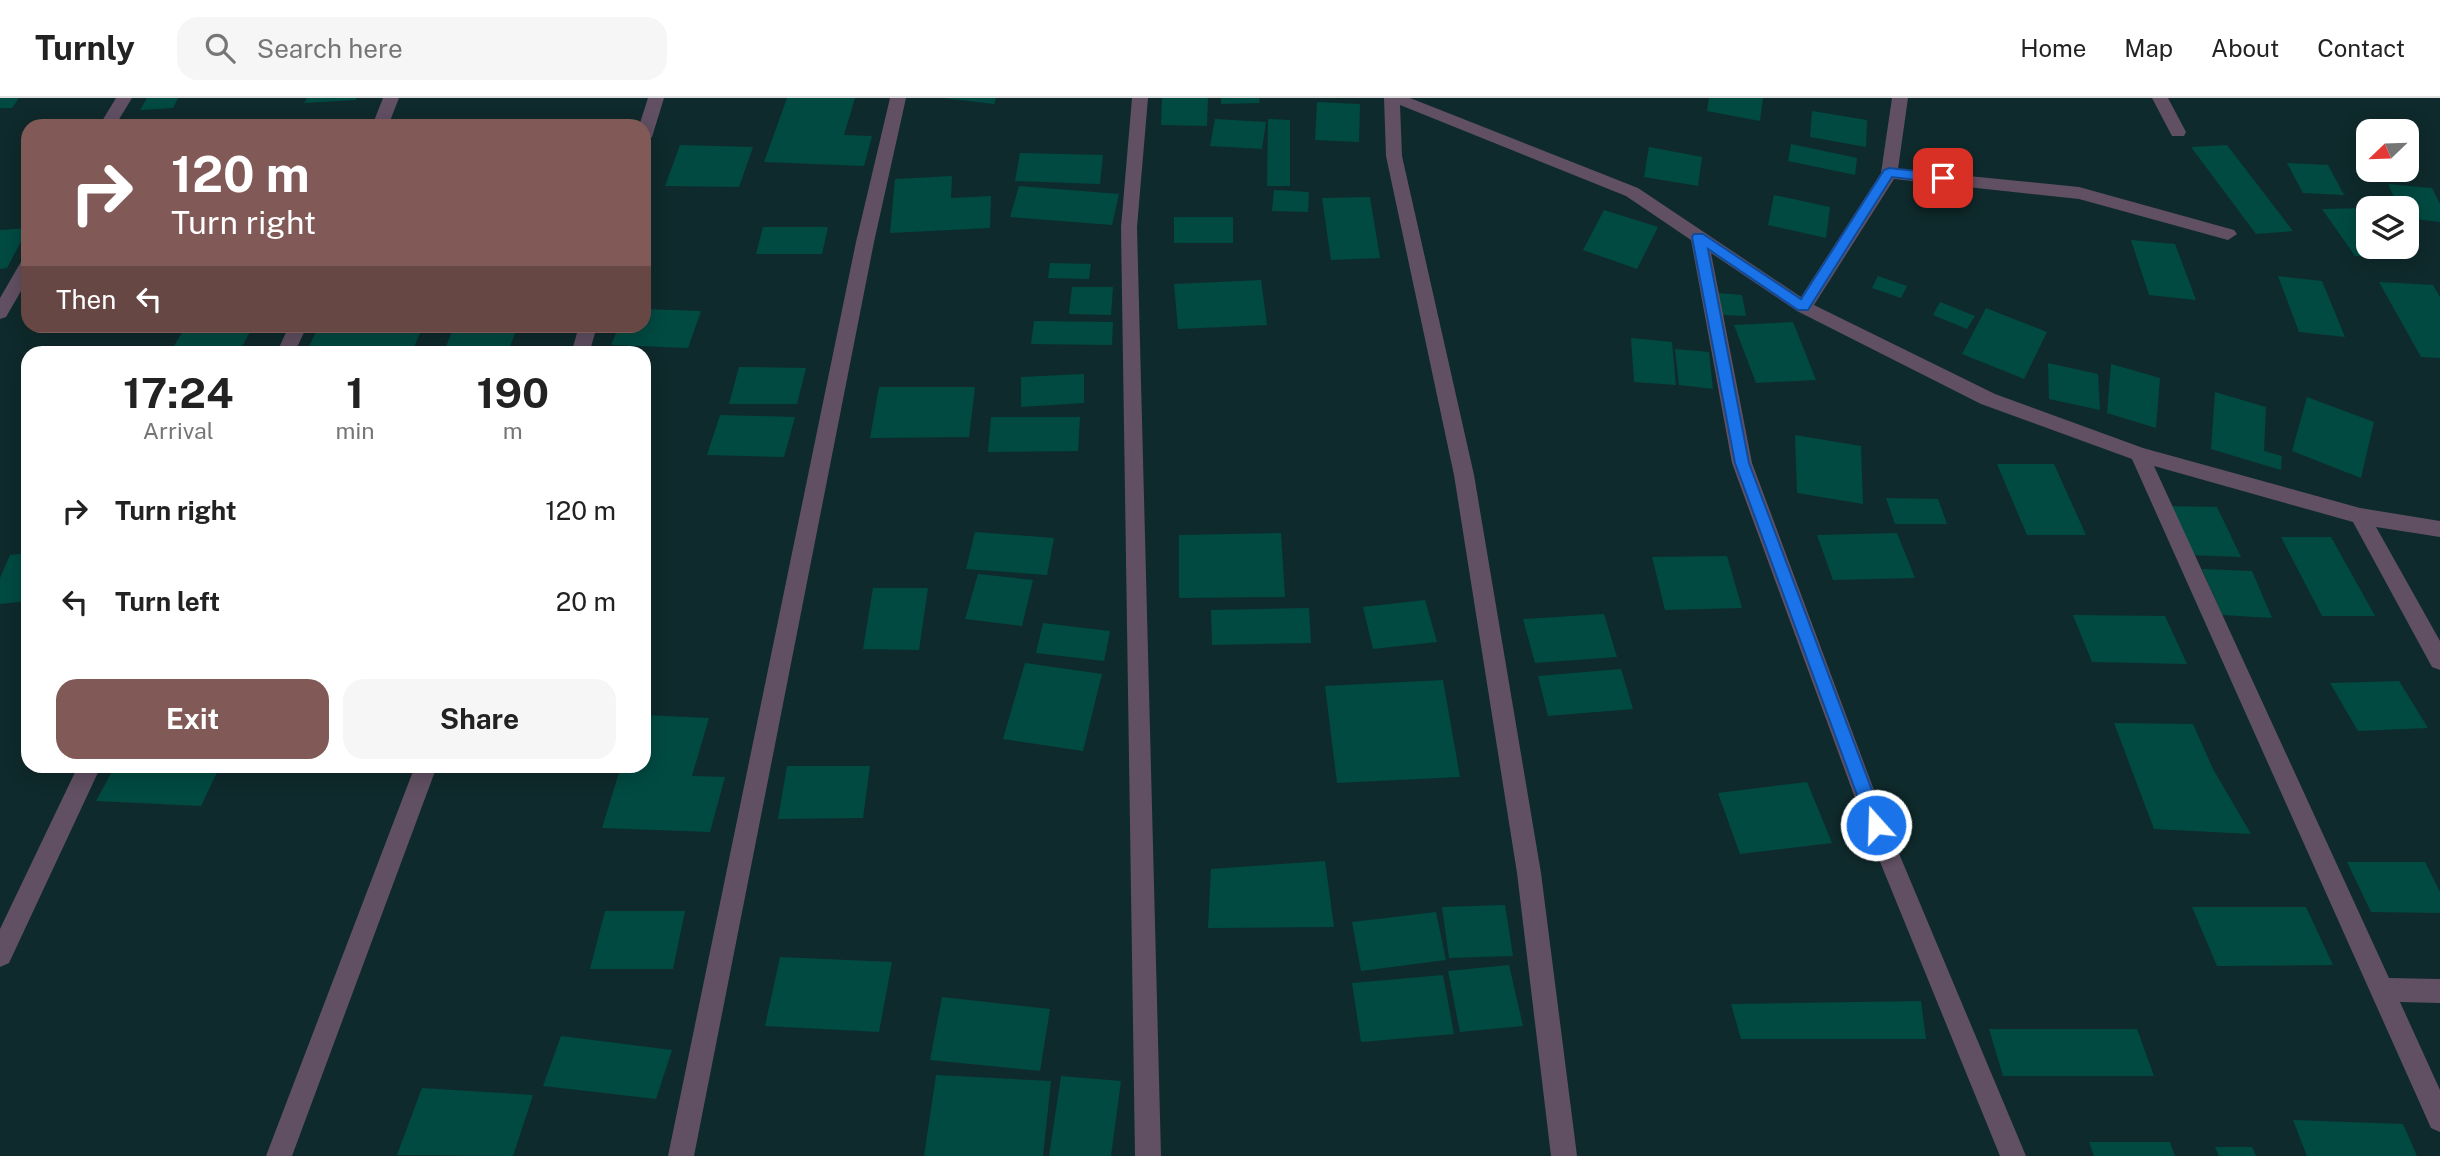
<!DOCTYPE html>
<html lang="en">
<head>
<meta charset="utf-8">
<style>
	body { margin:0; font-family:"Public Sans",sans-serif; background:#f6f6f6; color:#222; height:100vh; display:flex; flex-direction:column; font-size:26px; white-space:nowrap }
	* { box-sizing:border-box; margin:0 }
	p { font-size:23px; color:#767676 }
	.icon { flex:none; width:38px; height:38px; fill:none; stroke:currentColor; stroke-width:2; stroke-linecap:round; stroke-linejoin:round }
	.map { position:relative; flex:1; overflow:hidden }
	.details { position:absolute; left:21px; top:248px; width:630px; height:427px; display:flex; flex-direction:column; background:#fff; border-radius:21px; box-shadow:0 4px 18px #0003 }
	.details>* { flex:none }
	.hud { position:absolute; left:21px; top:21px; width:630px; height:214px; border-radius:21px; box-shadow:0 4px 18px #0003; background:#815956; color:#fff; overflow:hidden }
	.needle { width:46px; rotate:247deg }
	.fabs { position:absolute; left:2356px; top:21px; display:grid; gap:14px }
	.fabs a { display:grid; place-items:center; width:63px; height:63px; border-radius:14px; background:#fff; box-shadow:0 4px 18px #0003; font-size:35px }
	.pin { position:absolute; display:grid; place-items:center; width:60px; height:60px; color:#fff; margin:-30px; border-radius:14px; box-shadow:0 4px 10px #0006 }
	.me { position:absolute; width:77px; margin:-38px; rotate:340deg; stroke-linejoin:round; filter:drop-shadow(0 0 5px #0008) }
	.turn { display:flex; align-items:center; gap:24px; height:147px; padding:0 35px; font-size:32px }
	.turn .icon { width:91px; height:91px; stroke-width:2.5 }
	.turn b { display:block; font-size:49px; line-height:60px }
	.then { display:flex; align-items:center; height:66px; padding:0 35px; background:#0003; gap:14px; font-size:26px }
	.eta { display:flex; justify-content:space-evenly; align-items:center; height:119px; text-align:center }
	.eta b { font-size:42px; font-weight:700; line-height:49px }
	.button { display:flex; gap:14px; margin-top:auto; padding:14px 35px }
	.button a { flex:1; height:80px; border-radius:21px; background:#815956; color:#fff; font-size:28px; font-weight:700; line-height:80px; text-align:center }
	.button a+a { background:#f6f6f6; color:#222 }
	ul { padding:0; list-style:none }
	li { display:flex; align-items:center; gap:21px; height:91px; padding:0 35px }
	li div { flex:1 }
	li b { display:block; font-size:26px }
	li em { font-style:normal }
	header { display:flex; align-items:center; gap:42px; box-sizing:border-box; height:98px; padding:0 35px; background:#fff; border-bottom:2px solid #e0e0e0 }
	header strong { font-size:33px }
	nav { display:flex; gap:38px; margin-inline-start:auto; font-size:24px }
	.search { width:490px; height:63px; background:#f6f6f6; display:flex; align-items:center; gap:18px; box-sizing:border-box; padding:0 24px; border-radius:21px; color:#767676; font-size:26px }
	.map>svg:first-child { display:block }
	.building { fill:#004a42 }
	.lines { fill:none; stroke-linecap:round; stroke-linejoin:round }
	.minor { fill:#615063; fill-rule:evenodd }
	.route { fill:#1a73e8; stroke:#114b97; stroke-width:2 }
</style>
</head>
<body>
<header>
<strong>Turnly</strong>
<div class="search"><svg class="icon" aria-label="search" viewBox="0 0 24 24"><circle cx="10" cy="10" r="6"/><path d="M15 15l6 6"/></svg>Search here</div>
<nav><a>Home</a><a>Map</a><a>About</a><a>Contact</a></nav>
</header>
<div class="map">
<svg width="2440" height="1058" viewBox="0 0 2440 1058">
	<rect width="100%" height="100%" fill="#0f2a2c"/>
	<path class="building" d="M 0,0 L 19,0 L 12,10 L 0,10 Z
		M 147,0 L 178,0 L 173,10 L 140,12 Z
		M 307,0 L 356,0 L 356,2 L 304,5 Z
		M 787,0 L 855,0 L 844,37 L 872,38 L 864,68 L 764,64 Z
		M 943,0 L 996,0 L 994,6 Z
		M 1162,0 L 1208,0 L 1207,28 L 1161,27 Z
		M 1221,0 L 1259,0 L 1260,5 L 1221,6 Z
		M 1709,0 L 1763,0 L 1760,23 L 1707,13 Z
		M 1317,4 L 1360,6 L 1359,44 L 1315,42 Z
		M 1812,13 L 1867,22 L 1866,49 L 1810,39 Z
		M 1215,21 L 1266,24 L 1262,51 L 1210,48 Z
		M 1268,21 L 1290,22 L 1290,88 L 1267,88 Z
		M 1791,46 L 1857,60 L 1855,77 L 1788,63 Z
		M 680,47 L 753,49 L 739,89 L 665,88 Z
		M 2227,47 L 2293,133 L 2256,136 L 2191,49 Z
		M 1649,49 L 1702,59 L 1698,88 L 1644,79 Z
		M 1020,55 L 1103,57 L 1100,86 L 1015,83 Z
		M 2287,65 L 2328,67 L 2344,97 L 2303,95 Z
		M 952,78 L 951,100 L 991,98 L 990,130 L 890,135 L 895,81 Z
		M 2388,86 L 2432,90 L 2440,106 L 2440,124 L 2406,120 L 2406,110 L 2399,110 Z
		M 1019,88 L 1119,96 L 1112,127 L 1010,119 Z
		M 1274,92 L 1309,94 L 1308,114 L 1272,113 Z
		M 1774,97 L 1830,109 L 1826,140 L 1768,127 Z
		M 1370,99 L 1380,160 L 1331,162 L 1322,100 Z
		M 2368,110 L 2368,149 L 2397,149 L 2403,158 L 2355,158 L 2322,111 Z
		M 1604,112 L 1658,129 L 1637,171 L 1583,152 Z
		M 1174,119 L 1233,119 L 1233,145 L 1174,145 Z
		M 763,129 L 828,129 L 822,156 L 756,156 Z
		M 28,130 L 7,170 L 0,171 L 0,132 Z
		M 2131,142 L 2175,146 L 2196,202 L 2149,197 Z
		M 1050,165 L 1091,166 L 1089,181 L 1048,180 Z
		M 1878,178 L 1907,188 L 1901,200 L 1872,190 Z
		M 2278,178 L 2322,183 L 2345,239 L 2299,234 Z
		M 1261,182 L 1267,227 L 1178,231 L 1174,186 Z
		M 2379,184 L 2433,187 L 2440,199 L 2440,260 L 2421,259 Z
		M 1072,189 L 1113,189 L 1111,217 L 1069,216 Z
		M 1718,195 L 1742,197 L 1746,218 L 1722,217 Z
		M 1940,204 L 1975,218 L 1967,231 L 1933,217 Z
		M 1986,210 L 2047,234 L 2024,281 L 1962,256 Z
		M 644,211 L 701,213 L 688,250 L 611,247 L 619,228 L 644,228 Z
		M 1034,223 L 1113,224 L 1112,247 L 1031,246 Z
		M 1793,224 L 1816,282 L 1756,285 L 1734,227 Z
		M 319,228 L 423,228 L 411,256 L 305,256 Z
		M 454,228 L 518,228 L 507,256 L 443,256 Z
		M 183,233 L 250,234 L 238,256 L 169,256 Z
		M 1631,240 L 1672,244 L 1676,287 L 1634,284 Z
		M 1675,251 L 1709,254 L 1713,291 L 1679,287 Z
		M 2048,265 L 2098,276 L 2100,312 L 2049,301 Z
		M 2111,266 L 2160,280 L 2156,330 L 2107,315 Z
		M 739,269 L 806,270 L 797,306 L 729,306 Z
		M 1084,276 L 1084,305 L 1021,309 L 1021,279 Z
		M 879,289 L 975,289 L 969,339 L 870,340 Z
		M 2215,294 L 2266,309 L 2264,353 L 2282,358 L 2281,372 L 2211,351 Z
		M 2307,299 L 2374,324 L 2361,380 L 2292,353 Z
		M 720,317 L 795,319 L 784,359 L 707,357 Z
		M 991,319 L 1080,319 L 1078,353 L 988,354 Z
		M 1795,337 L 1861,348 L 1863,406 L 1797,395 Z
		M 1997,366 L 2054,366 L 2086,437 L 2027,437 Z
		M 1886,400 L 1938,401 L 1947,426 L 1895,426 Z
		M 2166,408 L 2217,409 L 2241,459 L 2188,457 Z
		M 975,434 L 1054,440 L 1047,477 L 966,471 Z
		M 1281,435 L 1285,499 L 1179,500 L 1179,437 Z
		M 1897,435 L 1915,480 L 1833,482 L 1817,437 Z
		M 2281,439 L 2331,439 L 2375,518 L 2322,518 Z
		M 28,455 L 28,503 L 0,506 L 0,480 L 10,457 Z
		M 1727,458 L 1742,510 L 1665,512 L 1652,459 Z
		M 2202,471 L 2252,473 L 2272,520 L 2222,517 Z
		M 978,476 L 1033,482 L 1022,528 L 965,521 Z
		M 873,490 L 928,490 L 919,552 L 863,551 Z
		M 1425,502 L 1437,544 L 1373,551 L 1363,509 Z
		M 1309,510 L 1311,545 L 1212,547 L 1211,512 Z
		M 1604,516 L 1617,559 L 1535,565 L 1523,521 Z
		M 2073,517 L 2165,518 L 2187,566 L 2092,564 Z
		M 1043,525 L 1110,533 L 1104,563 L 1036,555 Z
		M 1025,565 L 1102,576 L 1083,653 L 1003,641 Z
		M 1621,571 L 1633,611 L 1548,618 L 1538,578 Z
		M 1443,582 L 1460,679 L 1337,685 L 1325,588 Z
		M 2399,583 L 2428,630 L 2358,633 L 2330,585 Z
		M 644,617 L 709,620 L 692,678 L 725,679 L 710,734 L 602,730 L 621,668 L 644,668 Z
		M 2114,625 L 2193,626 L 2213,671 L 2251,736 L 2154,731 Z
		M 115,668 L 220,668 L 201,708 L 96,703 Z
		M 787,668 L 870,668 L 863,720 L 778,721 Z
		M 1807,684 L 1832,745 L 1740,756 L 1718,695 Z
		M 1325,763 L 1334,829 L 1208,830 L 1211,771 Z
		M 2347,764 L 2425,764 L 2440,794 L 2440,815 L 2371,814 Z
		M 1505,807 L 1513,858 L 1449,860 L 1442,809 Z
		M 2192,809 L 2306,809 L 2333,867 L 2217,868 Z
		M 605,813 L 685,813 L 673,871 L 590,871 Z
		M 1436,814 L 1446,862 L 1361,873 L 1352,824 Z
		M 780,859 L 892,864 L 879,934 L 765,928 Z
		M 1509,867 L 1523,928 L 1460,934 L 1448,873 Z
		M 1443,877 L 1454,936 L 1361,944 L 1352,885 Z
		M 942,899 L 1050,911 L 1040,973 L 930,962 Z
		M 1921,903 L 1926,941 L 1741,941 L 1731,906 Z
		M 1989,931 L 2137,931 L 2154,978 L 2003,978 Z
		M 561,938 L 672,952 L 656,1001 L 543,988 Z
		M 936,977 L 1051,983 L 1043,1058 L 924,1058 Z
		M 1061,978 L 1121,983 L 1111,1058 L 1049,1058 Z
		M 422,990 L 533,997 L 513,1058 L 397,1057 Z
		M 2293,1022 L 2403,1026 L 2417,1058 L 2307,1058 Z
		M 2089,1044 L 2170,1044 L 2175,1058 L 2094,1058 Z
		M 2215,1049 L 2252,1049 L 2256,1058 L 2219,1058 Z"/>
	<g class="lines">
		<path class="minor" d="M 116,0 L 132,0 L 115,28 L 99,28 Z
			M 383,0 L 399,0 L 388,28 L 372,28 Z
			M 648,0 L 664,0 L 652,39 L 644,44 L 644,28 L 639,28 Z
			M 890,0 L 906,0 L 874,144 L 694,1058 L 668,1058 L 856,144 Z
			M 1132,0 L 1148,0 L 1137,129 L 1161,1058 L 1135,1058 L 1121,129 Z
			M 1384,0 L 1410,0 L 1638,90 L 1801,199 L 1881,75 L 1892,0 L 1908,0 L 1898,71 L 2079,89 L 2234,132 L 2237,136 L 2228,142 L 2079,101 L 1894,81 L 1814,207 L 1995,296 L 2143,350 L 2360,410 L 2440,423 L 2440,439 L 2376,429 L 2440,543 L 2440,572 L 2432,569 L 2353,424 L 2154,368 L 2389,880 L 2440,881 L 2440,905 L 2400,904 L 2440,992 L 2440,1034 L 2431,1030 L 2132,361 L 1981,306 L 1797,213 L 1711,155 L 1752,365 L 1887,727 L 2026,1058 L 2000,1058 L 1865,727 L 1732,365 L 1691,142 L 1626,98 L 1400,7 L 1402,58 L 1474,377 L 1541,775 L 1577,1058 L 1551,1058 L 1517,775 L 1454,377 L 1386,58 Z
			M 2152,0 L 2168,0 L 2186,34 L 2184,38 L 2172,38 Z
			M 28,160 L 28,181 L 6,219 L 0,221 L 0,200 L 22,162 Z
			M 289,228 L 307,228 L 294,256 L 276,256 Z
			M 579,228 L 597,228 L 589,256 L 571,256 Z
			M 78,668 L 101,668 L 9,865 L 0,869 L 0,831 Z
			M 415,668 L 437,668 L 292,1058 L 266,1058 Z"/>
	</g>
	<path class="route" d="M 1889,70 L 1943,76 L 1949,80 L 1943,85 L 1892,79 L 1808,212 L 1798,212 L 1708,151 L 1749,365 L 1885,727 L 1883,732 L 1876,735 L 1870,732 L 1868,727 L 1735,365 L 1692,139 L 1694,136 L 1703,136 L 1801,201 L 1884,72 Z"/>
</svg>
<div class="fabs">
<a><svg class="needle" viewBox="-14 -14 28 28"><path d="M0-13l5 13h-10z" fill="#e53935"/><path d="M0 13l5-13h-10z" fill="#767676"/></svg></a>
<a><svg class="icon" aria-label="layers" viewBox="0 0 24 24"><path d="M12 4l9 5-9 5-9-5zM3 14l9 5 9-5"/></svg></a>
</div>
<div class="pin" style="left:1943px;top:80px;background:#d93025"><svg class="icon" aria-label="arrive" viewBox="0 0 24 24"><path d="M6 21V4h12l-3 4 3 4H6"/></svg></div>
<svg class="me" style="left:1876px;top:727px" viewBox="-20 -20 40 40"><circle r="17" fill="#1a73e8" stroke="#fff" stroke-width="3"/><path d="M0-11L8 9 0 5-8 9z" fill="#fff"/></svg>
<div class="hud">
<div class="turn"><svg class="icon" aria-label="right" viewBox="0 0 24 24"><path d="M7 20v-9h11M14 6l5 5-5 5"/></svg><div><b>120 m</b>Turn right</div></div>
<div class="then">Then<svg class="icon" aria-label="left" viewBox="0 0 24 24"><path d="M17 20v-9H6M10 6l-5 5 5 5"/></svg></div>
</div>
<section class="details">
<div class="eta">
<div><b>17:24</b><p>Arrival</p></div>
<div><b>1</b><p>min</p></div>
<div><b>190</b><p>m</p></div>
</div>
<ul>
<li><svg class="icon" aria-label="right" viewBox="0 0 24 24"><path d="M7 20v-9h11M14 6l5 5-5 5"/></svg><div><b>Turn right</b></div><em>120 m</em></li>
<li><svg class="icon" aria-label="left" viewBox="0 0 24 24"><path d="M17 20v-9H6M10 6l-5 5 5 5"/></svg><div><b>Turn left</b></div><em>20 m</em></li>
</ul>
<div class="button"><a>Exit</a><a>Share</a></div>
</section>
</div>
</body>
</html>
